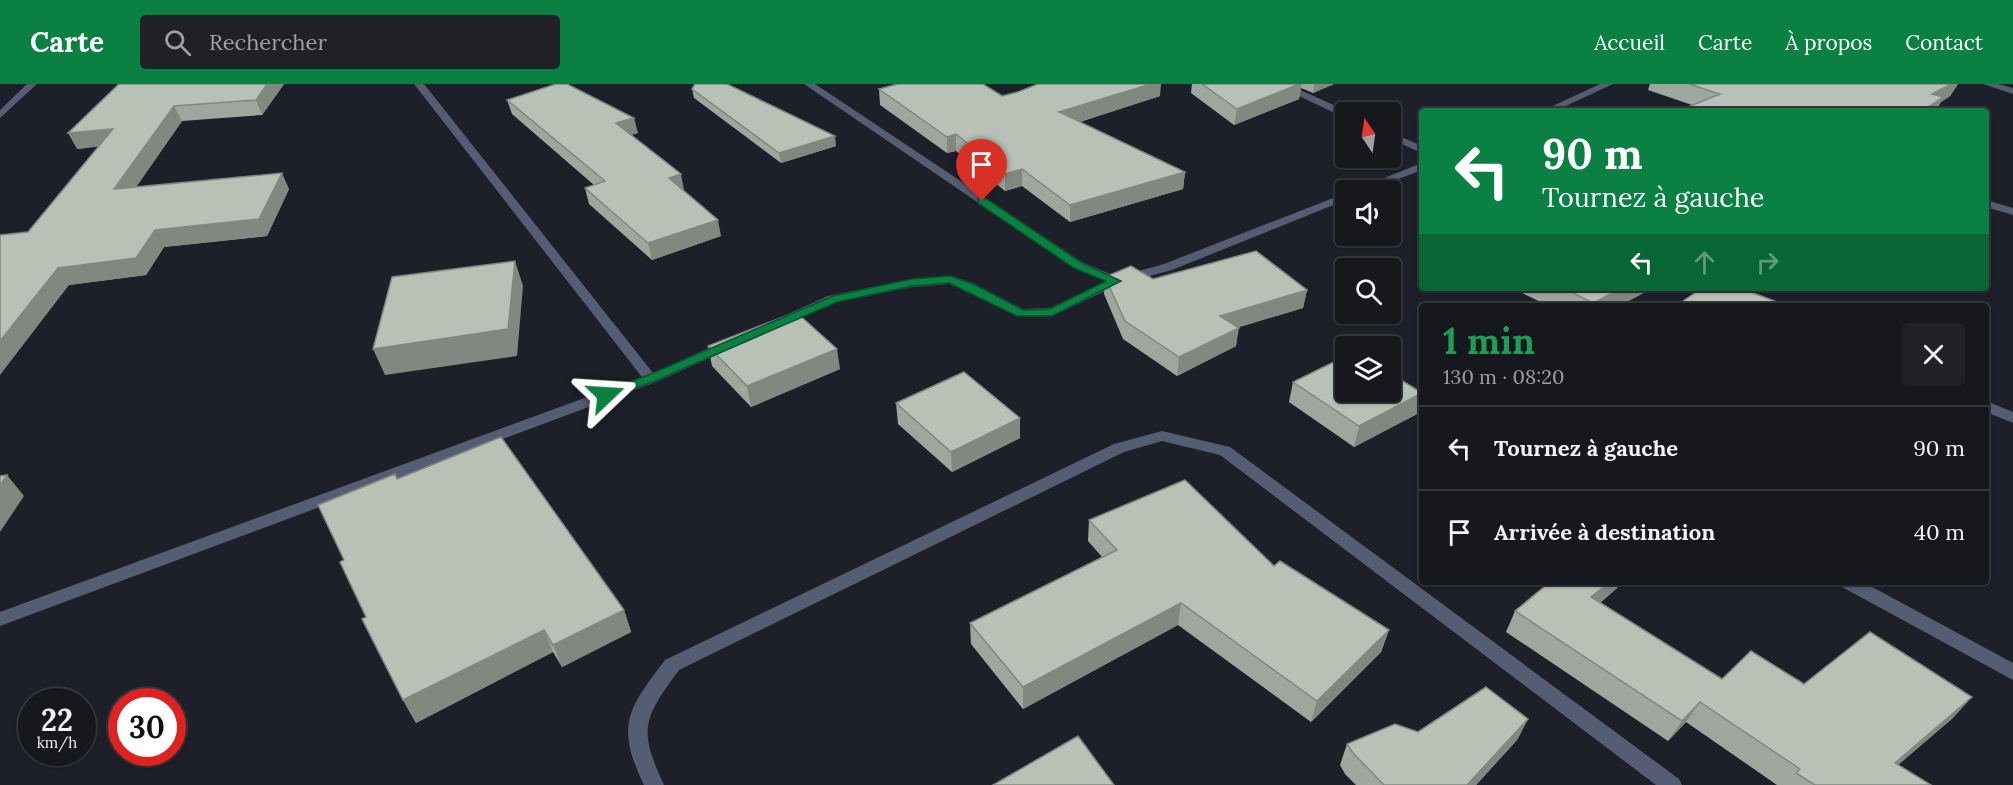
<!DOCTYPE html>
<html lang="fr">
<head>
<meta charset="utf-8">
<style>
	body { margin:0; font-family:Lora,serif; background:#1f2127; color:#f1f3f6; height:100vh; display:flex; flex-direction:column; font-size:22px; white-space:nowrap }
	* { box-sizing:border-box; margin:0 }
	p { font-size:20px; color:#9ea0a4 }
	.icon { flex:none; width:33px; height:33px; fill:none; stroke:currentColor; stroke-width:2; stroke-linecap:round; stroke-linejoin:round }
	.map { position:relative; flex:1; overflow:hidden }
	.details { position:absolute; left:1419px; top:219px; width:570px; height:282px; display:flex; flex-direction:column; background:#16181e; border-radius:6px; box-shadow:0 2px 4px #0004,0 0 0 2px #35373c }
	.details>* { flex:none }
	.guide { position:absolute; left:1419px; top:24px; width:570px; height:183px; border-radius:6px; box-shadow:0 2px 4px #0004,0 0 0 2px #35373c; background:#0b8043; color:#fff; overflow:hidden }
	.needle { width:39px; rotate:347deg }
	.tools { position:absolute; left:1335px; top:18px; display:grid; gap:12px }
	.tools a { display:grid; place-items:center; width:66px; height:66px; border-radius:6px; background:#16181e; box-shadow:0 2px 4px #0004,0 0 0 2px #35373c; font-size:30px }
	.speed { position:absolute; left:18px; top:604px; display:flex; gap:12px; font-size:30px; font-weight:700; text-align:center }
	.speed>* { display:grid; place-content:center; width:78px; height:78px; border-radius:50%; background:#16181e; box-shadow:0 2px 4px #0004,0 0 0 2px #35373c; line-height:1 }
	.speed small { font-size:15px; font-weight:400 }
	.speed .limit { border:9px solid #d22; background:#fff; color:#111 }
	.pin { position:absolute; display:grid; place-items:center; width:51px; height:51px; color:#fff; margin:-62px -26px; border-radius:50% 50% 50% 0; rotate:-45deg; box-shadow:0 0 6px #0007 }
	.pin .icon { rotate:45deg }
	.me { position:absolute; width:66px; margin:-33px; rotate:70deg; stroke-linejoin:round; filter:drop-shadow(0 0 4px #0008) }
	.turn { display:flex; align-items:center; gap:21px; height:126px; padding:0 24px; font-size:27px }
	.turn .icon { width:78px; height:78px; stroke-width:2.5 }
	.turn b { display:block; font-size:42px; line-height:51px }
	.lanes { display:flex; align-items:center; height:57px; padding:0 24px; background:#0003; justify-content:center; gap:30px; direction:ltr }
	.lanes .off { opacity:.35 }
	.round { display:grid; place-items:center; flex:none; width:63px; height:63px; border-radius:6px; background:#1f2127 }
	.summary { display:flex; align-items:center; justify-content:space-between; height:102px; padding:0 24px }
	h1 { font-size:36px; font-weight:700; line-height:45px; color:#1e9e55 }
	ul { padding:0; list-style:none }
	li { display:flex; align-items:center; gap:18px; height:84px; padding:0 24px; border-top:2px solid #35373c }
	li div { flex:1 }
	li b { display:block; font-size:22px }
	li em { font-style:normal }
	header { display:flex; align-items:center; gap:36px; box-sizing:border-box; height:84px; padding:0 30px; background:#0b8043; color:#fff }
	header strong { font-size:28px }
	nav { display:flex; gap:33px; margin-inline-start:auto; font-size:21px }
	.search { width:420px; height:54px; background:#1f2127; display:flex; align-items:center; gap:15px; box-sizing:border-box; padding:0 21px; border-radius:6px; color:#9ea0a4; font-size:22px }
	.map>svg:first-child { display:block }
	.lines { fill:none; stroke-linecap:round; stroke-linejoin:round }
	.minor { fill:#555d73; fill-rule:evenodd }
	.wall { fill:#9fa69d }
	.shaded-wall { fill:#828780 }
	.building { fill:#b9c1b7; stroke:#828780; stroke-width:1.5 }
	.route { fill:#0b8043; stroke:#07532c; stroke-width:1.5 }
</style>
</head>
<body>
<header>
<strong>Carte</strong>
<div class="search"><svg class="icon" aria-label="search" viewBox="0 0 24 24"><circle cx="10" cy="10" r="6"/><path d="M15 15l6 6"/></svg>Rechercher</div>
<nav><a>Accueil</a><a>Carte</a><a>À propos</a><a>Contact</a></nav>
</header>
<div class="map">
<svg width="2013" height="701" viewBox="0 0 2013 701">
	<rect width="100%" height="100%" fill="#1d2028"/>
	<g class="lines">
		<path class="minor" d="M 27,0 L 37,0 L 0,34 L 0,26 Z
			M 414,0 L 424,0 L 653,289 L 722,258 L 732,258 L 734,261 L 732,264 L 656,298 L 0,542 L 0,528 L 642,293 Z
			M 804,0 L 815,0 L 1082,178 L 1117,193 L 1164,180 L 1346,109 L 1346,116 L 1172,186 L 1120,200 L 1052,232 L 1016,232 L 965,205 L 949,200 L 912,203 L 837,218 L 780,243 L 773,239 L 775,236 L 828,212 L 912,195 L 954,193 L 973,199 L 1023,225 L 1050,224 L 1106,197 L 1074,184 Z
			M 1274,0 L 1287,0 L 1349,28 L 1346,28 L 1346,34 L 1343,33 Z
			M 1600,0 L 1613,0 L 1555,27 L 1542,27 Z
			M 1983,0 L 1998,0 L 2013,4 L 2013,10 Z
			M 1390,48 L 1422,62 L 1422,69 L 1390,55 Z
			M 1422,79 L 1422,86 L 1369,106 L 1354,106 Z
			M 1986,116 L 2013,124 L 2013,131 L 1986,123 Z
			M 1986,317 L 2013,328 L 2013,339 L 1986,328 Z
			M 1162,347 L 1230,363 L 1679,695 L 1682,701 L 1656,701 L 1220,371 L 1162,357 L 1124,368 L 679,586 C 643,635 638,645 664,701 L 644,701 C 615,641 628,625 665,576 L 1114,360 Z
			M 1839,498 L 1863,498 L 2013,579 L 2013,596 L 1842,503 Z"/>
	</g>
	<path class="wall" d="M 119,0 L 284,0 L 262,31 L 182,37 L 136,103 L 289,105 L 267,152 L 164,163 L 146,191 L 69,201 L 28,148 L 99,62 L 77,65 Z
		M 1192,0 L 1334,0 L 1313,9 L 1301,4 L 1299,15 L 1234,41 L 1191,9 Z
		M 1650,0 L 1958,0 L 1950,12 L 1941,18 L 1692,21 L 1648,6 Z
		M 692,5 L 836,62 L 781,79 L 694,14 Z
		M 879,5 L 1002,12 L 1160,12 L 1080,38 L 1185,88 L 1183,105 L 1070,138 L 1022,102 L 1005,107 L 956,67 L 947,69 L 880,21 Z
		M 507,16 L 638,49 L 631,51 L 684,106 L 683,106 L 721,152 L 652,176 L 589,120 L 585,104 L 594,101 L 512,30 Z
		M 1105,193 L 1153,195 L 1307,206 L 1303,224 L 1238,243 L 1236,262 L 1177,292 L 1123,255 L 1104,210 Z
		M 1517,204 L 1653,204 L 1619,222 L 1549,222 L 1516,206 Z
		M 708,262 L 840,285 L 751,323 L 712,282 Z
		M 1293,298 L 1417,330 L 1354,363 L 1289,318 Z
		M 896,319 L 1020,354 L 952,388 L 898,340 Z
		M 397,395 L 624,526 L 631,548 L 562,583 L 553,568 L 416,639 L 403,616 L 366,533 L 344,476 Z
		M 1089,436 L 1274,482 L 1389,546 L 1381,568 L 1311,638 L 1178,541 L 1023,625 L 971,560 L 970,539 L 1102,473 L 1088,457 Z
		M 1550,498 L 1624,498 L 1600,519 L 1722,595 L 1804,600 L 1954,633 L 1898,681 L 1931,701 L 1777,701 L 1686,638 L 1668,657 L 1506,548 L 1515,527 Z
		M 1528,635 L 1517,656 L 1476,701 L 1356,701 L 1345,690 L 1340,681 L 1347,660 L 1418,648 Z"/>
	<path class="shaded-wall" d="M 267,0 L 284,0 L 262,31 L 256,16 Z
		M 1151,0 L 1161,0 L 1160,12 L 1059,44 L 1059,28 Z
		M 1299,0 L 1302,0 L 1299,15 L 1234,41 L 1237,25 Z
		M 1314,0 L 1334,0 L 1313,9 Z
		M 1951,0 L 1958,0 L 1950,12 L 1941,18 L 1936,27 L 1922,27 L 1932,10 Z
		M 174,22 L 182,37 L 123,122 L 114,105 Z
		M 634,34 L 638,49 L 619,54 L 616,39 Z
		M 113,45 L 122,60 L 77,65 L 68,49 Z
		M 956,50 L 956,67 L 947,69 L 947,53 Z
		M 835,52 L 836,62 L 781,79 L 779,69 Z
		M 1022,85 L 1022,102 L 1005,107 L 1005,90 Z
		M 1185,88 L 1183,105 L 1070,138 L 1070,121 Z
		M 282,89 L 289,105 L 267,152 L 164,163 L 146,191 L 69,201 L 0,291 L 0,257 L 58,184 L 155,146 Z
		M 681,90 L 684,106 L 672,110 L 669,94 Z
		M 718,136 L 721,152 L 652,176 L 648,159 Z
		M 515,177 L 523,202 L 517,272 L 385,291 L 373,265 Z
		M 1622,204 L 1653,204 L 1619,222 L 1592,222 L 1593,219 Z
		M 1307,206 L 1303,224 L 1217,250 L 1220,232 Z
		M 1239,244 L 1236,262 L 1177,292 L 1179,273 Z
		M 837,265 L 840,285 L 751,323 L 747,302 Z
		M 1422,309 L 1417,330 L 1354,363 L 1359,342 Z
		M 1020,334 L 1020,354 L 952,388 L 951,368 Z
		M 7,391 L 24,412 L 0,448 L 0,401 Z
		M 1610,498 L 1624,498 L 1581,534 L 1591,513 Z
		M 1181,519 L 1178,541 L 1023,625 L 1023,603 Z
		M 624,526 L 631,548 L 562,583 L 553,561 Z
		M 544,546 L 553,568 L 416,639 L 403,616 Z
		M 1389,546 L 1381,568 L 1311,638 L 1317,617 Z
		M 1972,613 L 1954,633 L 1877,699 L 1895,679 Z
		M 1700,618 L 1686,638 L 1668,657 L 1682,637 Z
		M 1528,635 L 1517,656 L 1476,701 L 1467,701 Z"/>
	<path class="building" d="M 119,0 L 267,0 L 256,16 L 174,22 L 114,105 L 282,89 L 259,135 L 155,146 L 136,174 L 58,184 L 0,257 L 0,151 L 28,148 L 113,45 L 68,49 Z
		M 556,0 L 567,0 L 634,34 L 616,39 L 681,90 L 669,94 L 718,136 L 648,159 L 585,104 L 605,97 L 507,16 Z
		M 695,0 L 727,0 L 835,52 L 779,69 L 692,5 Z
		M 898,0 L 983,0 L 1002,12 L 1018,8 L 1038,0 L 1151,0 L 1059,28 L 1185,88 L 1070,121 L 1022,85 L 1005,90 L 956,50 L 947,53 L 879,5 Z
		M 1202,0 L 1299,0 L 1237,25 Z
		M 1689,0 L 1951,0 L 1932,10 L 1943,13 L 1922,27 L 1678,27 L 1720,10 Z
		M 1256,167 L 1307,206 L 1220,232 L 1239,244 L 1179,273 L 1125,237 L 1105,193 L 1131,182 L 1153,195 Z
		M 515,177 L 508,245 L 373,265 L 392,193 Z
		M 1563,204 L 1622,204 L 1593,219 Z
		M 1702,204 L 1740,204 L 1780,219 L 1777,222 L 1676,222 Z
		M 796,228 L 837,265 L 747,302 L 708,262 Z
		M 1346,272 L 1346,308 L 1390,308 L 1390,289 L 1422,309 L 1359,342 L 1293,298 Z
		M 964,288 L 1020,334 L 951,368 L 896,319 Z
		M 501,353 L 624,526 L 553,561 L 544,546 L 403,616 L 362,535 L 366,533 L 340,478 L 344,476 L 318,421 L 395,390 L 397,395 Z
		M 7,391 L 0,401 L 0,392 Z
		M 1185,396 L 1274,482 L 1280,477 L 1389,546 L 1317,617 L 1181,519 L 1023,603 L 970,539 L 1117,466 L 1089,436 Z
		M 1550,498 L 1610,498 L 1591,513 L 1722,595 L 1751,567 L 1804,600 L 1870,548 L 1972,613 L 1895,679 L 1931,701 L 1815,701 L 1796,689 L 1800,685 L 1700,618 L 1682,637 L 1515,527 Z
		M 1486,603 L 1528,635 L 1467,701 L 1384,701 L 1353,669 L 1347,660 L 1395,640 L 1418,648 Z
		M 1078,652 L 1114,701 L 993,701 Z"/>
	<path class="route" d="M 978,114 L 985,114 L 1082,179 L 1121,197 L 1052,232 L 1017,232 L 949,199 L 912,202 L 837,218 L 655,297 L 606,315 L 599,311 L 601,308 L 646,292 L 833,212 L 912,195 L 950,192 L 973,200 L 1023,226 L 1050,225 L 1106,197 L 1074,184 L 978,119 Z"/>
</svg>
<div class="tools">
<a><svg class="needle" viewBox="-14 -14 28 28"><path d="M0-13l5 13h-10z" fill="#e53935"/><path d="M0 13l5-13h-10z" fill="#9ea0a4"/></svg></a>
<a><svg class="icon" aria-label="sound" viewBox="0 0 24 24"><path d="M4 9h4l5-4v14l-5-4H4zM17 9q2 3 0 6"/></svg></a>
<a><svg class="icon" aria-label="search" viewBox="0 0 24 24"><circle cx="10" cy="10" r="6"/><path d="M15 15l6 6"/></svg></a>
<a><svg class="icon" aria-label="layers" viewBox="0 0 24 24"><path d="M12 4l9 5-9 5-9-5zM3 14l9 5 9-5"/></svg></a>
</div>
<div class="speed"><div>22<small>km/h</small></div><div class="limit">30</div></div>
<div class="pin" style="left:982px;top:117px;background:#d93025"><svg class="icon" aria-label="arrive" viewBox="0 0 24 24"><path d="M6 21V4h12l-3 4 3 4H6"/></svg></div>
<svg class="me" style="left:606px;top:311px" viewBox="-20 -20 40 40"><path d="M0-17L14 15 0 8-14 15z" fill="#0b8043" stroke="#fff" stroke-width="4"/></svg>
<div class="guide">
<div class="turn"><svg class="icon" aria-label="left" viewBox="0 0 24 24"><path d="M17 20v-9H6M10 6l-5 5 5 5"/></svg><div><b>90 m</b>Tournez à gauche</div></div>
<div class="lanes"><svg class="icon" aria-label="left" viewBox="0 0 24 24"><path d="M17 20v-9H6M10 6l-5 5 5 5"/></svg><svg class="icon off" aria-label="ahead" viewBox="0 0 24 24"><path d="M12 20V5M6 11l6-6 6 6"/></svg><svg class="icon off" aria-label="right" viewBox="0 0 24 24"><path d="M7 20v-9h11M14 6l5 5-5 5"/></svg></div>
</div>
<section class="details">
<div class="summary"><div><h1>1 min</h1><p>130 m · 08:20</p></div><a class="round"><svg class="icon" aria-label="close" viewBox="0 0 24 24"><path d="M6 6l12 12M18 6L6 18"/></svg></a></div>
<ul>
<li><svg class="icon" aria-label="left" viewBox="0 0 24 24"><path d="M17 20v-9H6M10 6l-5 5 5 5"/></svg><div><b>Tournez à gauche</b></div><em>90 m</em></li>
<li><svg class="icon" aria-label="arrive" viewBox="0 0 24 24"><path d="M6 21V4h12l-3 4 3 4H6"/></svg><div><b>Arrivée à destination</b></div><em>40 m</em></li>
</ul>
</section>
</div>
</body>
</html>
